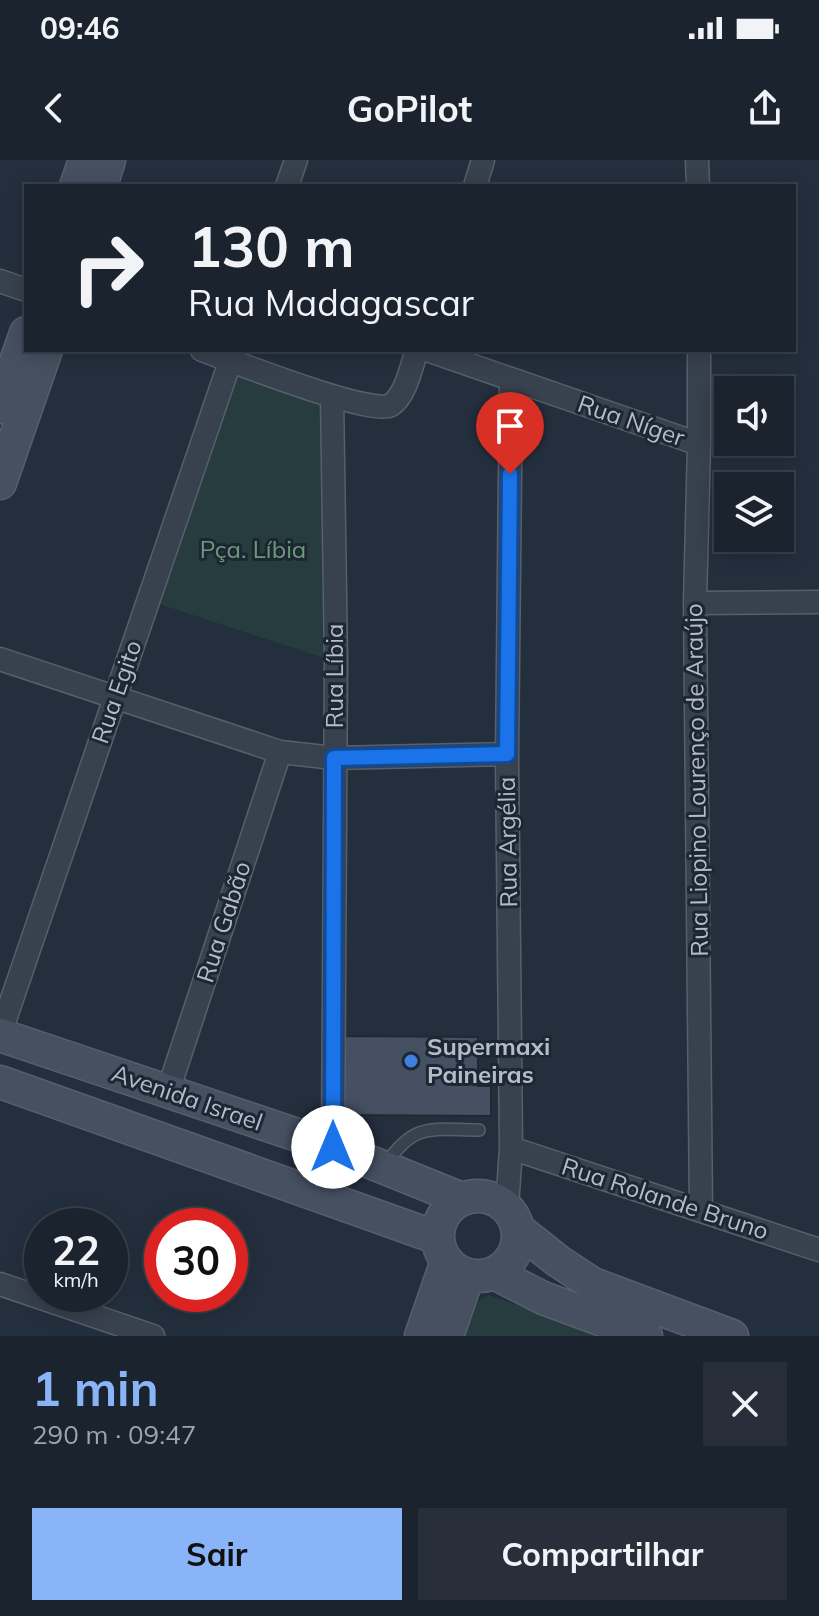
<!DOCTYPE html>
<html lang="pt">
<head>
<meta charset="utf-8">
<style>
	body { margin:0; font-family:Mulish,sans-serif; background:#282f3a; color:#f1f3f6; height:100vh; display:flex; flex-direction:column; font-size:30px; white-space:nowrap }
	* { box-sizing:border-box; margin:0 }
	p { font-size:26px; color:#a0a4aa }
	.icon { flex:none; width:44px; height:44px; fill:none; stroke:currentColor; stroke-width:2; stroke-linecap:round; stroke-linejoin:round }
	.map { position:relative; height:1176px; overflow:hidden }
	.panel { display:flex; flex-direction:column; background:#1b232e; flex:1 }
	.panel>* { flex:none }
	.top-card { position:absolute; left:24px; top:24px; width:772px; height:168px; border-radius:0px; box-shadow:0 4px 20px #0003,0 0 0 2px #39404a; background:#1b232e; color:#f1f3f6; overflow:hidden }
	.fabs { position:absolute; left:714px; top:216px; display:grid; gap:16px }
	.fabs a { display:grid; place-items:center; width:80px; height:80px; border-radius:0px; background:#1b232e; box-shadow:0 4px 20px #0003,0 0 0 2px #39404a; font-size:40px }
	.speed { position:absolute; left:24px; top:1048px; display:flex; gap:16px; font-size:40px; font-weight:700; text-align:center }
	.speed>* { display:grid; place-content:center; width:104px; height:104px; border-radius:50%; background:#1b232e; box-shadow:0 4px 20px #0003,0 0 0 2px #39404a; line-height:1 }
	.speed small { font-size:20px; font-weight:400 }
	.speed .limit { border:12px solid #d22; background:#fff; color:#111 }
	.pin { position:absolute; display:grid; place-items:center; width:68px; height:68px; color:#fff; margin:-82px -34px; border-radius:50% 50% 50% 0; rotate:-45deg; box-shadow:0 0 8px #0007 }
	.pin .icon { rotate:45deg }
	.me { position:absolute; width:88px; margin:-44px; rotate:0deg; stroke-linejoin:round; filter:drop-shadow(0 0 6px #0008) }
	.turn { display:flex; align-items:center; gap:28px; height:168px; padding:0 32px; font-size:36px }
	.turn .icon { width:104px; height:104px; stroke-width:2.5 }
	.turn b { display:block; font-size:56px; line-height:68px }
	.round { display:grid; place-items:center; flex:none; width:84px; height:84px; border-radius:0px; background:#282f3a }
	.head { display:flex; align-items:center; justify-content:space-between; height:136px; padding:0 32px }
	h1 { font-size:48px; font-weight:700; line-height:60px; color:#8ab4f8 }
	.button { display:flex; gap:16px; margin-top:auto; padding:16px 32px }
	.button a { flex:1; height:92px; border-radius:0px; background:#8ab4f8; color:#111; font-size:32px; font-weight:700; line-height:92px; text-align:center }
	.button a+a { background:#282f3a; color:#f1f3f6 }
	.status { display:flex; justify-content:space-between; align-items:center; height:56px; padding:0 40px; background:#1b232e; direction:ltr }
	.status svg { height:22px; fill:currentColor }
	header { display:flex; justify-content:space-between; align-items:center; height:104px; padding:0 32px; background:#1b232e; font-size:36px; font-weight:700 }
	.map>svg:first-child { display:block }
	.green { fill:#263c3f }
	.building { fill:#455162; stroke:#1f2835; stroke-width:2 }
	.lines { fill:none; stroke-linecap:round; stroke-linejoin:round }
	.lane-casing { stroke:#565f6c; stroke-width:14 }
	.street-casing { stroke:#565f6c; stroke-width:25 }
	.secondary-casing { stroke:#565f6c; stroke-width:35 }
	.lane { stroke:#38414e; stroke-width:11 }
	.street { stroke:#38414e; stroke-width:22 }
	.secondary { stroke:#465061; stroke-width:32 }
	.route-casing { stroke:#114b97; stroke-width:20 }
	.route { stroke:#1a73e8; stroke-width:14 }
	.shop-dot { fill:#3f7fe0; stroke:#1d2633; stroke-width:3 }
	.labels { text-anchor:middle; stroke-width:6; stroke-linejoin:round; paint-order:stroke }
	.street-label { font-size:24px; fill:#b4bcc9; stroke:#1d2633 }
	.park-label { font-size:24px; fill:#6b9a76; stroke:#1d2633 }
	.poi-label { font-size:24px; font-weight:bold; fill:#b4bcc9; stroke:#1d2633; text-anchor:start }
</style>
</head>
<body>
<div class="status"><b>09:46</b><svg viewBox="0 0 49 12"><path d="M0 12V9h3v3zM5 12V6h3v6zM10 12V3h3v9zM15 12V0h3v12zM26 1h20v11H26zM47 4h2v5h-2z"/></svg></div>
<header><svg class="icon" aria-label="back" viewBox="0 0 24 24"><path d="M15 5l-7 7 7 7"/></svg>GoPilot<svg class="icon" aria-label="share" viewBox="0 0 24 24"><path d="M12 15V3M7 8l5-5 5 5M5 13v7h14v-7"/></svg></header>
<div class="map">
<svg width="819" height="1176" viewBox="0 0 819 1176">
	<rect width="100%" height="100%" fill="#242f3e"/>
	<path class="green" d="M 231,200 L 332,236 L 336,502 L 150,441 Z
		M 488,1135 L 611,1176 L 464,1176 L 474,1144 Z"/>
	<path class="building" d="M 344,876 L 478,877 L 478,926 L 491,926 L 491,956 L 344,955 Z"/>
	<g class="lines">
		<defs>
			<path id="lane" d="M 386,1004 C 415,961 433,970 479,970"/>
			<path id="street" d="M 697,0 L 698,26
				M 287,26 L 296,0
				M 475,26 L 483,0
				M 0,121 L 26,130
				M 202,190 C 230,200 373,257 391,245 C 406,235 411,207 417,190
				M 427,190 L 699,284
				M 699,190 L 699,284 L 695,443 L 701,1051
				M 332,236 L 336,502 L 333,987
				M 695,443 L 819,442
				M 0,499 L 280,592 L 334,598 L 507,594
				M 0,874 L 234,190
				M 168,931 L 280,592
				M 511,988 L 819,1090
				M 507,1047 L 511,988 L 507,594 L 511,221
				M 0,1124 L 153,1176"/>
			<path id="secondary" d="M 76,26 L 85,0
				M 101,26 L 109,0
				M 0,247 L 26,173
				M 0,323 L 46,190
				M 0,875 L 333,987 L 462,1039
				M 0,922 L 438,1078
				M438 1076a40 40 0 1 1 80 0a40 40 0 1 1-80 0Z
				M 519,1070 L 558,1101 L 593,1124 L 732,1176
				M 494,1113 L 543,1138 L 646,1176
				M 421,1176 L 447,1101
				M 447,1176 L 468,1115"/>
		</defs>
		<use href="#lane" class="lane-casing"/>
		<use href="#street" class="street-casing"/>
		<use href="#secondary" class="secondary-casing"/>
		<use href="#lane" class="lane"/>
		<use href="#street" class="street"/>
		<use href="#secondary" class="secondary"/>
	</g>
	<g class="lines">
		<defs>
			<path id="route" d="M 333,987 L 334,598 L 507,594 L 510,314"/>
		</defs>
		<use href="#route" class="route-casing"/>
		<use href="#route" class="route"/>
	</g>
	<circle class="shop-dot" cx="411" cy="901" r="8"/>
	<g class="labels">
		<g class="street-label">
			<text transform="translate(631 261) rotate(19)" y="8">Rua Níger</text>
			<text transform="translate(335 516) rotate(-90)" y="8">Rua Líbia</text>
			<text transform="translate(117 532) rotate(-71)" y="8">Rua Egito</text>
			<text transform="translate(697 620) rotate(-91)" y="8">Rua Liopino Lourenço de Araújo</text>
			<text transform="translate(508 682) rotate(-91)" y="8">Rua Argélia</text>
			<text transform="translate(224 762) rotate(-72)" y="8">Rua Gabão</text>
			<text transform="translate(187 938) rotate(19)" y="8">Avenida Israel</text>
			<text transform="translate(665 1039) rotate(18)" y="8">Rua Rolande Bruno</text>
		</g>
		<g class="park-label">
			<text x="253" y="398">Pça. Líbia</text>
		</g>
		<g class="poi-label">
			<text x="427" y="895">Supermaxi<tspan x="427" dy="28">Paineiras</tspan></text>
		</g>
	</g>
</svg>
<div class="fabs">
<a><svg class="icon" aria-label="sound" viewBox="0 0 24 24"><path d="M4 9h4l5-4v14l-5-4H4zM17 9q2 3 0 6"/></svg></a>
<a><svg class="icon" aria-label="layers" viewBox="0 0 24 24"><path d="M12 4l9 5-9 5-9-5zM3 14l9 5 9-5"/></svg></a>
</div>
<div class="speed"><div>22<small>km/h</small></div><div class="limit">30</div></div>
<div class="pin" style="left:510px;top:314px;background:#d93025"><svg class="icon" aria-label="arrive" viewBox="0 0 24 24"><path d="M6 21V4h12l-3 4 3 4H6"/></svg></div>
<svg class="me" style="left:333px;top:987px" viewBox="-20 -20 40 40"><circle r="19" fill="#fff"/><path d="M0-13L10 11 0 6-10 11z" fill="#1a73e8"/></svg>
<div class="top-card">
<div class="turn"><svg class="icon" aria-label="right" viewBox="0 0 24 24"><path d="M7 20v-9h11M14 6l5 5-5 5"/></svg><div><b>130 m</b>Rua Madagascar</div></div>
</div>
</div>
<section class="panel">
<div class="head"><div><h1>1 min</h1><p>290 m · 09:47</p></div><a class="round"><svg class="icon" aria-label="close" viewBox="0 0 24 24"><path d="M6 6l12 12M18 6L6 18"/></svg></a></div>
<div class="button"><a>Sair</a><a>Compartilhar</a></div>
</section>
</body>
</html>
